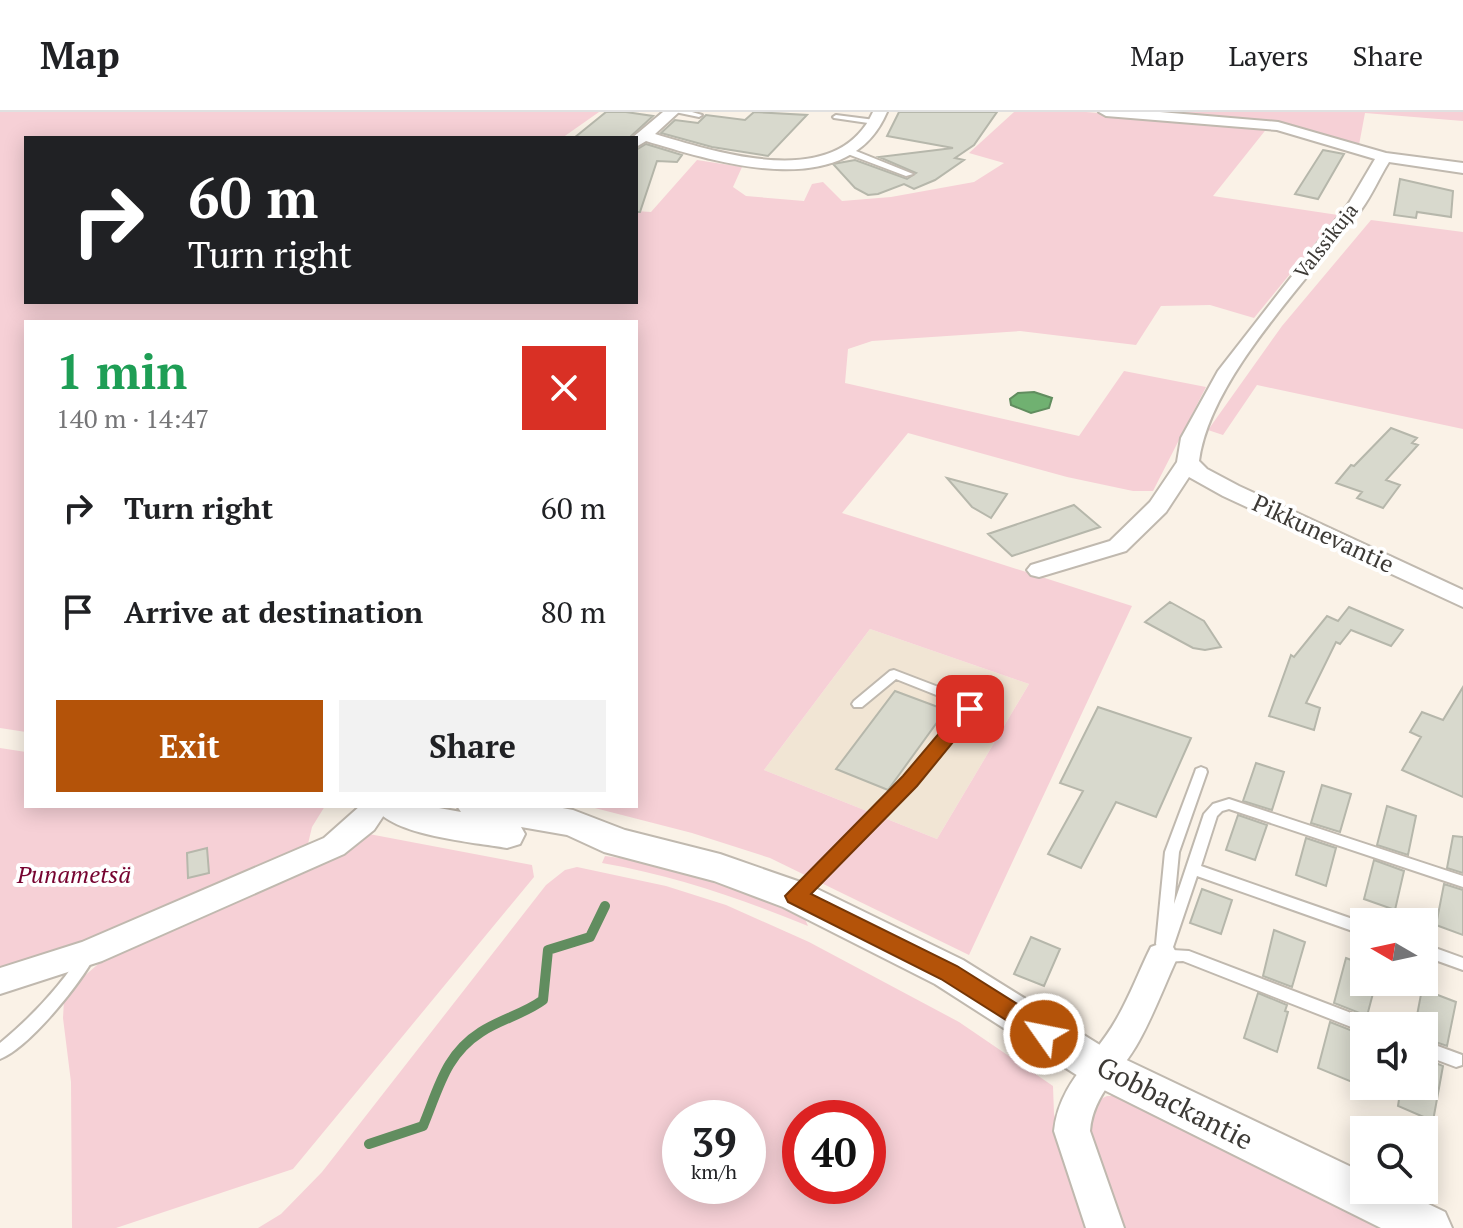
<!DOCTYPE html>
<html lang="en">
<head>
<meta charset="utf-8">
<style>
	body { margin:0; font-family:"PT Serif",serif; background:#f2f2f2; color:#202124; height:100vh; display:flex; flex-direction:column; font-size:30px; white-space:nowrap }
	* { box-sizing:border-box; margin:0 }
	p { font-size:26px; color:#757577 }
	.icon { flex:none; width:44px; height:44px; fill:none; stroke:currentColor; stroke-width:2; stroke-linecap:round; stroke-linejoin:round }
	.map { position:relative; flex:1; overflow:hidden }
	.drawer { position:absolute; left:24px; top:208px; width:614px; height:488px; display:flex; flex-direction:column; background:#fff; border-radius:0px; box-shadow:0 4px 20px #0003 }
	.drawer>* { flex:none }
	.hud { position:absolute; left:24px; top:24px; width:614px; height:168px; border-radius:0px; box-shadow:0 4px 20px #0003; background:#202124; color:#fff; overflow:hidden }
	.needle { width:52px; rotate:279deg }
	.controls { position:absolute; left:1350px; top:796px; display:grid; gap:16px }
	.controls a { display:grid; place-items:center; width:88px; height:88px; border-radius:0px; background:#fff; box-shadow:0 4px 20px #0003; font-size:40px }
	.speed { position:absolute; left:662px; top:988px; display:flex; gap:16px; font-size:40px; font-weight:700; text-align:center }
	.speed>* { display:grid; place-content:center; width:104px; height:104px; border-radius:50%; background:#fff; box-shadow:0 4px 20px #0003; line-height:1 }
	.speed small { font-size:20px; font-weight:400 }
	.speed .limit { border:12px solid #d22; background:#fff; color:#111 }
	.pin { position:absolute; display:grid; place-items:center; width:68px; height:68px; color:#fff; margin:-34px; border-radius:16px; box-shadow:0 4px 12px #0006 }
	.me { position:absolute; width:88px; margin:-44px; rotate:303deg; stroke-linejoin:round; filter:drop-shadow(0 0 6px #0008) }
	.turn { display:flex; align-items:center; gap:28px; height:168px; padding:0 32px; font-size:36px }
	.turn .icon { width:104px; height:104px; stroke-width:2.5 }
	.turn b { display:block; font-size:56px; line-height:68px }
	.round { display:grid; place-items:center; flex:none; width:84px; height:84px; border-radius:0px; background:#f2f2f2 }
	.headline { display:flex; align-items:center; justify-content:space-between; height:136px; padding:0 32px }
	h1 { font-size:48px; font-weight:600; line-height:60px; color:#1e9e55 }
	.button { display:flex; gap:16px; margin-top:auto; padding:16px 32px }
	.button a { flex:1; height:92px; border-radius:0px; background:#b45309; color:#fff; font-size:32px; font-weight:600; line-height:92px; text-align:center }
	.button a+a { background:#f2f2f2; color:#202124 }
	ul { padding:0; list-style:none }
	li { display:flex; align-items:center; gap:24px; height:104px; padding:0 32px }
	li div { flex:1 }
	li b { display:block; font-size:30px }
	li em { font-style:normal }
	header { display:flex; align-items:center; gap:48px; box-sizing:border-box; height:112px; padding:0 40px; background:#fff; border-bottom:2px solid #e0e0e0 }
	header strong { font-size:38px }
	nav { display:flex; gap:44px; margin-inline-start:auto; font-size:28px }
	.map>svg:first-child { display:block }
	.built { fill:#f1e5d4 }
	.green { fill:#f6d0d6; fill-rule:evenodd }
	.water { fill:#70b171; stroke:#618d5f; stroke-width:2 }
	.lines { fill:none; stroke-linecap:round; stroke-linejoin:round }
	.stream { stroke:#618d5f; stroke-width:10 }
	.building { fill:#d8d9cd; stroke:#b6b7ab; stroke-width:2 }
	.service-casing { stroke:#c0b9af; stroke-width:4 }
	.minor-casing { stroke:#c0b9af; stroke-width:4 }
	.tertiary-casing { stroke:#c0b9af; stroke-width:4 }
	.service { fill:#fff; fill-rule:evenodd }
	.minor { fill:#fff; fill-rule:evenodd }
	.tertiary { fill:#fff; fill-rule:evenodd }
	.route { fill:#b45309; stroke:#753606; stroke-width:2 }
	.labels { text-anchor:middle; stroke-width:8; stroke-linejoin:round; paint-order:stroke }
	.far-street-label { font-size:20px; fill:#3d3a36; stroke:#fff }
	.street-label { font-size:24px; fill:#3d3a36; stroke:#fff }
	.park-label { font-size:24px; font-style:italic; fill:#760330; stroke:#fff }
	.near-street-label { font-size:28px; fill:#3d3a36; stroke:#fff }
</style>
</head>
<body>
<header>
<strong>Map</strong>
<nav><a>Map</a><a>Layers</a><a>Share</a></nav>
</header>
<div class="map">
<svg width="1463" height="1116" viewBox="0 0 1463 1116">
	<rect width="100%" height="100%" fill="#faf2e7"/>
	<path class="built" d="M 870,517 L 1029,572 L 937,727 L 764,658 Z"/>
	<path class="green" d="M 0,0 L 599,0 L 562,26 L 26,26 L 26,190 L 636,190 L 636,99 L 651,100 L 697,48 L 742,55 L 733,75 L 746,84 L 804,89 L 812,72 L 823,70 L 842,89 L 891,85 L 974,70 L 1004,51 L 969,41 L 1014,0 L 1086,0 L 1268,15 L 1213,84 L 1338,103 L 1254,206 L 1210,193 L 1161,194 L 1136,233 L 1020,219 L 872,229 L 848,237 L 845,271 L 1079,324 L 1124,259 L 1206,275 L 1153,379 L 1133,379 L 1067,365 L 908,321 L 842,401 L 1132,494 L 969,843 L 770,746 L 692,721 L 587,694 L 636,694 L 636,210 L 26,210 L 26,620 L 0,616 ZM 870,517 L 1029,572 L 937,727 L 764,658 Z
		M 1168,0 L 1463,0 L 1463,9 L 1365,1 L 1359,33 L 1273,11 Z
		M 1371,108 L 1463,120 L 1463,317 L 1257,273 L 1223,323 L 1208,318 L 1282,214 Z
		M 0,636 L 26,640 L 26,694 L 325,694 L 312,715 L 307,736 L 104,827 L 0,855 Z
		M 369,722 L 532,753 L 534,765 L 293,1057 L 116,1116 L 72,1116 L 71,970 L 63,906 L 64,888 L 82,866 L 111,841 Z
		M 605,744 L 672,753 L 802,800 L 808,814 C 739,786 676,764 602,751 Z
		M 577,755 L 666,774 L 726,793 L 809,830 L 959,910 L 1053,974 L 1054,1002 L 1090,1116 L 258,1116 L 281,1102 L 322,1060 L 546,773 L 565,758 ZM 680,1006 L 748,1006 L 748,1074 L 680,1074 ZM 800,1006 L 868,1006 L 868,1074 L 800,1074 Z
		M 1107,984 L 1123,984 L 1395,1116 L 1116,1116 L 1085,1005 L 1092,991 Z"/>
	<path class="water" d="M 1034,280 L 1052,286 L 1049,296 L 1031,301 L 1011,293 L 1010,287 L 1018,281 Z"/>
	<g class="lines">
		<path class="stream" d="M 369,1032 L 423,1014 C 439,976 445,943 481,920 C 501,907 524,902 543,888 L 548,838 L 590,825 L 605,794"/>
	</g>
	<path class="building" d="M 606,0 L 626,0 L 653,4 L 629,26 L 574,26 Z
		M 754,0 L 807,3 L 768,44 L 712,35 L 661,21 L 675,8 L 698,11 L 706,3 L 745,8 Z
		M 899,0 L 997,0 L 974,33 L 955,46 L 964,48 L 935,68 L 914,77 L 904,72 L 878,82 L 868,83 L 855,76 L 833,52 L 855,48 L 907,67 L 916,61 L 879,45 L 953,36 L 887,24 Z
		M 646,32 L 682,43 L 677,50 L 657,49 L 640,100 L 636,100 L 636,38 Z
		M 1323,38 L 1344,42 L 1318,87 L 1295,82 Z
		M 1400,67 L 1453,79 L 1451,105 L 1417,100 L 1416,106 L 1394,103 Z
		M 1391,316 L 1417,326 L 1412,331 L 1418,333 L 1386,368 L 1400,373 L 1383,396 L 1357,386 L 1362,380 L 1336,371 L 1351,353 L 1354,354 Z
		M 947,366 L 1007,382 L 991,406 L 972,395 Z
		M 1074,393 L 1100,415 L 1012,444 L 988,422 Z
		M 1170,490 L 1204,509 L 1221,535 L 1205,538 L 1193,536 L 1145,510 Z
		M 1349,495 L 1403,518 L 1391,534 L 1351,518 L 1340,532 L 1336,530 L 1306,591 L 1320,596 L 1314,618 L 1269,604 L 1291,543 L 1294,545 L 1327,504 L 1338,509 Z
		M 1463,575 L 1463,685 L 1402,658 L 1421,625 L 1410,620 L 1422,600 L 1443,608 Z
		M 895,579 L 946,598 L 888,678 L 836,657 Z
		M 1098,595 L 1191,626 L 1156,705 L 1116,690 L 1081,756 L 1048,742 L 1083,679 L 1060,671 Z
		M 1256,651 L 1284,660 L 1272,698 L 1243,689 Z
		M 1322,673 L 1351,682 L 1340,720 L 1311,711 Z
		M 1387,694 L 1416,704 L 1408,743 L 1377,733 Z
		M 1238,703 L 1267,713 L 1255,748 L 1226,738 Z
		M 1453,724 L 1463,725 L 1463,761 L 1447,756 Z
		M 1306,726 L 1336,736 L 1326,774 L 1296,763 Z
		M 207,736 L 209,761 L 188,766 L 187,741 Z
		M 1374,748 L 1404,759 L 1395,798 L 1364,787 Z
		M 1444,772 L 1463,778 L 1463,823 L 1436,813 Z
		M 1202,777 L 1232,788 L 1221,822 L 1190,811 Z
		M 1274,818 L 1305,830 L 1292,875 L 1263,864 Z
		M 1031,825 L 1060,837 L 1044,874 L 1014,862 Z
		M 1346,846 L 1364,853 L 1364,870 L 1376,870 L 1367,904 L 1334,891 Z
		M 1422,877 L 1456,890 L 1447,934 L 1424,926 L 1424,914 L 1415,914 Z
		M 1258,881 L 1287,893 L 1285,899 L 1288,900 L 1277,940 L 1244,926 Z
		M 1330,910 L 1363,923 L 1352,970 L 1318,956 Z
		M 1424,946 L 1443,954 L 1433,1009 L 1398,994 L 1401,974 L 1424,974 Z"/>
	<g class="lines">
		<defs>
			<path id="service" d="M 675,0 L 692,0 L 702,3 L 699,5 Z
				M 836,3 L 875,8 L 878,10 L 875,12 L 834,6 L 833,5 Z
				M 845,37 L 851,37 L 913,62 L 906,64 L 845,41 Z
				M 894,558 L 962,584 L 976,597 L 915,672 L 801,788 L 796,790 L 791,788 L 789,784 L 791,780 L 905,666 L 963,598 L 954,590 L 896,567 L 862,595 L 854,595 L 852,592 L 854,589 L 890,559 Z
				M 1201,655 L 1206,657 L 1207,660 L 1179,740 L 1174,792 L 1204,702 L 1213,692 L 1229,687 L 1463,764 L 1463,775 L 1229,697 L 1222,699 L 1217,704 L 1201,754 L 1364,811 L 1364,823 L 1197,764 L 1172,838 L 1189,839 L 1372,909 L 1375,914 L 1364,914 L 1364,920 L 1183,849 L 1162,850 L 1157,848 L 1155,844 L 1158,836 L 1156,832 L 1165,740 L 1195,660 L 1196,657 Z
				M 1424,832 L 1463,846 L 1463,858 L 1424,844 Z
				M 89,836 L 94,838 L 96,842 C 81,871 30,935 0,947 L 0,931 C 33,904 61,873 84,838 Z
				M 1424,929 L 1462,943 L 1462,953 L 1456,955 L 1424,943 Z"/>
			<path id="minor" d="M 663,0 L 679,0 L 655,22 C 719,41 837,80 873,0 L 887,0 C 848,92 719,51 646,29 L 636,35 L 636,26 L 632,26 Z
				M 1099,0 L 1160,0 L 1278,10 L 1386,41 L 1463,51 L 1463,61 L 1389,50 C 1379,66 1372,83 1361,98 C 1310,166 1210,265 1199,349 L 1207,357 L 1239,374 L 1463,478 L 1463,495 L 1223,384 L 1189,365 L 1166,400 L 1126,439 L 1039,465 L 1031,463 L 1027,458 L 1031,453 L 1110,429 L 1150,390 L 1177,350 L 1181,326 L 1218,259 L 1349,91 L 1375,47 L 1277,18 L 1106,4 Z
				M 360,694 L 390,694 L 374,718 L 344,742 L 102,849 L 0,882 L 0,856 L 82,830 L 324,726 Z
				M 1162,831 L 1173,835 L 1178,844 C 1165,872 1154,902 1139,929 C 1122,961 1093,981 1090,1019 L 1124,1116 L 1086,1116 L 1054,1019 C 1059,971 1094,947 1116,908 C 1130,884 1139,859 1151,835 Z"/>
			<path id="tertiary" d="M 374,694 L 428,694 L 461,700 L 457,694 L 552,694 L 573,698 L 625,718 L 720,742 L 809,773 L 963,848 L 1116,943 L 1364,1061 L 1364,1078 L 1399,1078 L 1445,1100 L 1452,1116 L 1381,1116 L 1086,969 L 935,872 L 783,795 L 714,769 L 604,740 L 567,723 L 521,715 L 525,722 L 520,732 L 507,736 C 474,730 391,724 374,694 Z"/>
		</defs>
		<use href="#service" class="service-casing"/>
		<use href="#minor" class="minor-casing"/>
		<use href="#tertiary" class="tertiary-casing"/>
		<use href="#service" class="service"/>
		<use href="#minor" class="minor"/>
		<use href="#tertiary" class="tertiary"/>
	</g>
	<path class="route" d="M 970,591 L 976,593 L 979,597 L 976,602 L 917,674 L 811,782 L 957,854 L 1052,914 L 1056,922 L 1052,929 L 1044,932 L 941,867 L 788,790 L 785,784 L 903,664 L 963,593 Z"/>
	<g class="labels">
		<g class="far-street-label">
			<text transform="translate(1326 129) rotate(-52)" y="7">Valssikuja</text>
		</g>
		<g class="street-label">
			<text transform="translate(1323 422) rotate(25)" y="8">Pikkunevantie</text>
		</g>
		<g class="park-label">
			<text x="74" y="771">Punametsä</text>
		</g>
		<g class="near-street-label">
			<text transform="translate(1175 991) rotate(27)" y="10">Gobbackantie</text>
		</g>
	</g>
</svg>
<div class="controls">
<a><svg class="needle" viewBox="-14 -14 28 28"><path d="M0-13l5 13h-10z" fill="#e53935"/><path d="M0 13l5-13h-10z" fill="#757577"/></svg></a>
<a><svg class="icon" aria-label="sound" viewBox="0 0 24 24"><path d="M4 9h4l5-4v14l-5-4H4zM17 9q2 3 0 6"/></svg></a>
<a><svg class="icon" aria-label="search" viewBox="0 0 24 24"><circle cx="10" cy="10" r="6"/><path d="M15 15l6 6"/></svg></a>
</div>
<div class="speed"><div>39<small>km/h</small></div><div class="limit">40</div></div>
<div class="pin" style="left:970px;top:597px;background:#d93025"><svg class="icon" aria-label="arrive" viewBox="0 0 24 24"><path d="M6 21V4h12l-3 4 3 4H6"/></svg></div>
<svg class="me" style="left:1044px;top:922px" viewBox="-20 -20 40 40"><circle r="17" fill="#b45309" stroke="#fff" stroke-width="3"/><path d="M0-11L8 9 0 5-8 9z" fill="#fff"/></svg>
<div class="hud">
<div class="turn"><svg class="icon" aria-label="right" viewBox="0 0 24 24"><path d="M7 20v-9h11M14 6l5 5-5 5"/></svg><div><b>60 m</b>Turn right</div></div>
</div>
<section class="drawer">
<div class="headline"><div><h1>1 min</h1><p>140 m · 14:47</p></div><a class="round" style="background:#d93025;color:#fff"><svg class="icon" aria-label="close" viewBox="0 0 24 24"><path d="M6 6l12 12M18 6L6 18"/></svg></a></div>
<ul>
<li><svg class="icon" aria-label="right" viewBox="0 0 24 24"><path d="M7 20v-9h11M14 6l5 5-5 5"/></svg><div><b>Turn right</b></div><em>60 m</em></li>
<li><svg class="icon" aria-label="arrive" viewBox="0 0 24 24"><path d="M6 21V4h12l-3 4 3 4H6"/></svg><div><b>Arrive at destination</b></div><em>80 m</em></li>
</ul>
<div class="button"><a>Exit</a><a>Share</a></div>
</section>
</div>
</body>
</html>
